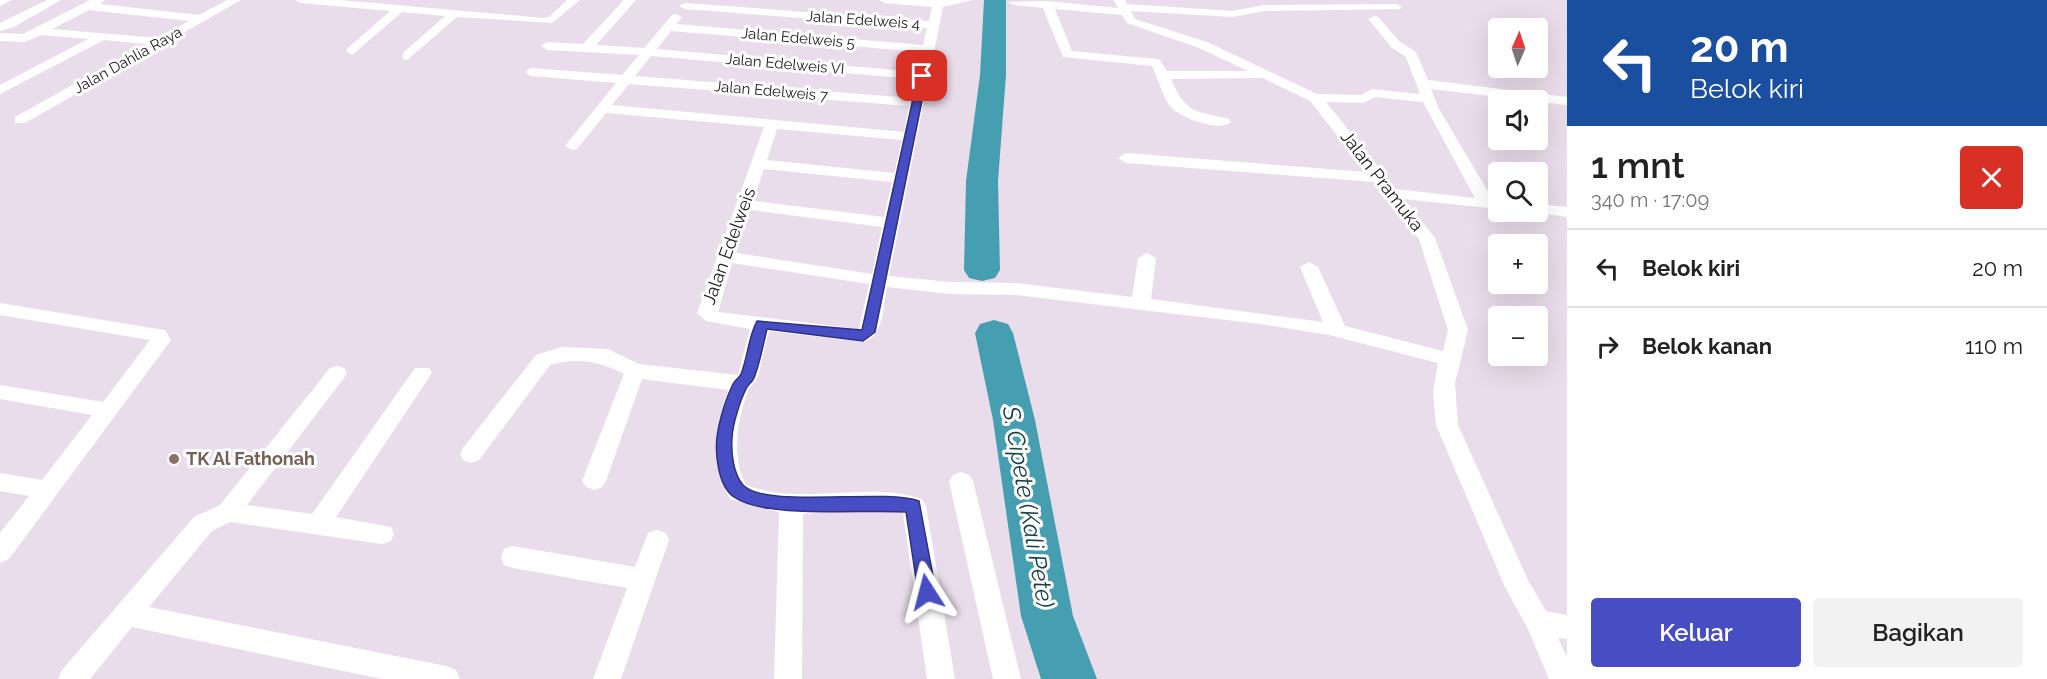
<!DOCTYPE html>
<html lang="id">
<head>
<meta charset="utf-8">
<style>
	body { margin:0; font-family:Raleway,sans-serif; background:#f2f2f2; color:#222; height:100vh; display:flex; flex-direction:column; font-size:22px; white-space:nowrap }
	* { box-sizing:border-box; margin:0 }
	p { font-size:20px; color:#767676 }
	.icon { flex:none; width:33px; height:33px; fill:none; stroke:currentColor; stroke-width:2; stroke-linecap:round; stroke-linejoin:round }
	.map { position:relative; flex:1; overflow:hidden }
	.drawer { display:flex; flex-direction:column; background:#fff; width:480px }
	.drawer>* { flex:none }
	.banner { background:#1a4fa0; color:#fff; overflow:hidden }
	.needle { width:39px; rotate:3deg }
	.controls { position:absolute; left:1488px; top:18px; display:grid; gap:12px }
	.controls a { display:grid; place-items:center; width:60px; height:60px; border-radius:6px; background:#fff; box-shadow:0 6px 24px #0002; font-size:30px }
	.pin { position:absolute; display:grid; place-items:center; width:51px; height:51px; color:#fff; margin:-26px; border-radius:12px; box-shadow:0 3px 9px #0006 }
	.me { position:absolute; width:66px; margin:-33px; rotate:351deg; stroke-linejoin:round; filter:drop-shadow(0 0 4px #0008) }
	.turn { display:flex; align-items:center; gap:21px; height:126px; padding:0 24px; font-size:27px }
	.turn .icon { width:78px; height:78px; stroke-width:2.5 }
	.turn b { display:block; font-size:42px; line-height:51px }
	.round { display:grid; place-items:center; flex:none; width:63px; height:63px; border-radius:6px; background:#f2f2f2 }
	.head { display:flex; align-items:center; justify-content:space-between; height:102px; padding:0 24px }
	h1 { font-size:36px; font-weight:600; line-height:45px }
	.button { display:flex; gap:12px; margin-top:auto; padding:12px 24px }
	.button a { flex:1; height:69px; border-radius:6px; background:#474dc2; color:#fff; font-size:24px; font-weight:600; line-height:69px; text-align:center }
	.button a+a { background:#f2f2f2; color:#222 }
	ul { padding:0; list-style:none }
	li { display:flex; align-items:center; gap:18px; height:78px; padding:0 24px; border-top:2px solid #e0e0e0 }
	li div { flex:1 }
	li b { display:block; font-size:22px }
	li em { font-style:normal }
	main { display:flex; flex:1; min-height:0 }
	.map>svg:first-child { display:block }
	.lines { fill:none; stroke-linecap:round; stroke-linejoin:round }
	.river { fill:#469fb1; fill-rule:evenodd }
	.minor { fill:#fff; fill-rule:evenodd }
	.route { fill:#474dc2; stroke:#2e327e; stroke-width:1.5 }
	.education-dot { fill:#8d6e63; stroke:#fff; stroke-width:2 }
	.labels { text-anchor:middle; stroke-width:6; stroke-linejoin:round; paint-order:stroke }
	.far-street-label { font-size:15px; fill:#242025; stroke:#fff }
	.street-label { font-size:18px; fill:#242025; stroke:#fff }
	.education-label { font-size:18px; font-weight:bold; fill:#785e54; stroke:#fff; text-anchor:start }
	.near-water-label { font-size:24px; font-style:italic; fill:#174048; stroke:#fff }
</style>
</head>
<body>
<main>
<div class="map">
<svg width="1567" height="679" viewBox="0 0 1567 679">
	<rect width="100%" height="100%" fill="#eaddeb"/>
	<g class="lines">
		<path class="river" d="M 984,0 L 1006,0 L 1006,75 L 998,181 L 1000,270 L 995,278 L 982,281 L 969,278 L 964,270 L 966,181 L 980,75 Z
			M 994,320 L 1008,324 L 1013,333 L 1035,420 L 1073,616 L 1097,679 L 1041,679 L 1021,616 L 993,420 L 975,333 L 980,324 Z"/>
		<path class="minor" d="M 0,0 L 12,0 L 0,6 Z
			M 47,0 L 61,0 L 14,27 L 0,31 L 0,23 Z
			M 90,0 L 105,0 L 100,4 L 199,15 L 227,0 L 241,0 L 25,123 L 15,123 L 15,117 L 146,44 L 104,40 L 0,94 L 0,85 L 88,39 L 41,35 L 25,42 L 0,41 L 0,33 L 23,34 ZM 89,10 L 189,21 L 158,38 L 52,29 Z
			M 295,0 L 340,0 L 544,18 L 549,17 L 567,0 L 580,0 L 552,23 L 457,17 L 407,60 L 403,59 L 403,53 L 445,16 L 402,12 L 352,55 L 346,51 L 348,48 L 390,11 L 301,3 Z
			M 624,0 L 636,0 L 596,45 L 644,48 L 672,15 L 676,14 L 682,17 L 676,24 L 923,45 L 927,28 L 685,9 L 679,6 L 685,3 L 929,21 L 932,7 L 885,3 L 879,0 L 973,0 L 943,7 L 889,276 L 950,282 L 1015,283 L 1132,297 L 1138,258 L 1147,253 L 1156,258 L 1151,299 L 1323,322 L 1300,267 L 1309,262 L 1318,267 L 1345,326 L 1443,351 L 1448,330 L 1419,239 L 1374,182 L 1126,163 L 1118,158 L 1126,153 L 1366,172 L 1310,101 L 1263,78 L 1171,79 C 1187,115 1194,110 1229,119 L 1231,122 C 1220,133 1178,117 1170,106 C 1162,95 1158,78 1152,66 L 1063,57 L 1043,8 L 1014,5 L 1008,2 L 1047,1 L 1118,8 L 1113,0 L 1125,0 L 1127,4 L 1232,11 L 1264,5 L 1396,4 L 1402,7 L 1400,9 L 1264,11 L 1233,17 L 1131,11 L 1135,19 L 1207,42 L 1317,94 L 1361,95 L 1372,89 L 1420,94 L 1406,57 L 1392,48 L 1370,21 L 1368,19 L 1374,16 L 1378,17 L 1400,42 L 1416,52 L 1428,80 L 1567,97 L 1567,105 L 1431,89 L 1439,109 L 1493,200 L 1498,201 L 1498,209 L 1404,199 L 1435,238 L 1468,330 L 1455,383 L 1458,425 L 1528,580 L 1546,611 L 1567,615 L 1567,639 L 1558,638 L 1567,657 L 1567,679 L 1549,679 L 1528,629 L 1505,587 L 1436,425 L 1433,392 L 1438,363 L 1329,335 L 1260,324 L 1015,295 L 950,294 L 887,287 C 883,306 884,337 863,342 L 769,331 C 765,346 762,362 758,376 C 756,383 750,385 748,391 C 737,421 731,456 746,485 C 804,507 865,480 922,499 L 926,506 L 955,679 L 927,679 L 903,513 L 871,510 L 803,514 L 802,679 L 774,679 L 779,512 L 730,499 C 708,457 715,433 728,390 L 642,379 L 606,481 L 602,487 L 594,490 L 586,487 L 582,481 L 624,374 C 601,361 575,357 550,365 L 479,460 L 471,463 L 463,460 L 460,454 L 463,448 L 536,355 L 562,347 L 608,349 L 639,364 L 738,375 L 750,329 L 706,321 L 697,313 L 764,127 L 606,113 L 577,149 L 572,150 L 565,146 L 616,83 L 531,76 L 525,72 L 531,68 L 622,75 L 639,55 L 547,50 L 541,46 L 547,42 L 583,44 ZM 1055,9 L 1122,15 L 1127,23 L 1199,48 L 1248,71 L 1167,71 L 1160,60 L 1156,59 L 1072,51 ZM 671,31 L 922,52 L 917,72 L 657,49 ZM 651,56 L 915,79 L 911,98 L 635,76 ZM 629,84 L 909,106 L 904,132 L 612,105 ZM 1375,97 L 1423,102 L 1475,198 L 1396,189 L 1326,102 L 1364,103 ZM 777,129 L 902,140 L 894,173 L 767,160 ZM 764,169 L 892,182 L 884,217 L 753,201 ZM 750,210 L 882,227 L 872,274 L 736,253 ZM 732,263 L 869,284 L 859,329 L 718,312 Z
			M 1538,204 L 1567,207 L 1567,217 L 1532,212 L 1538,212 Z
			M 0,303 L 158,329 L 165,330 L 171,340 L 9,559 L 0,563 L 0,533 L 29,496 L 0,491 L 0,473 L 42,480 L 92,415 L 0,399 L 0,385 L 103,402 L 150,340 L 0,315 Z
			M 337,366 L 344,368 L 347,373 L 344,378 L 247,505 L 312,514 L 415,368 L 429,368 L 432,373 L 336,517 L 391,527 L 394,534 L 391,541 L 382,544 L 230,522 L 212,531 L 149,607 L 446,666 L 456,670 L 460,679 L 382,679 L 132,627 L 90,679 L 58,679 L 62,670 L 194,517 L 220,505 L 330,368 Z
			M 961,472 L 969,475 L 973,481 L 1021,679 L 993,679 L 949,481 L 953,475 Z
			M 657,530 L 666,533 L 669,540 L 621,679 L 593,679 L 627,588 L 513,568 L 504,565 L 501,557 L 504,549 L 513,546 L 635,567 L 648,533 Z"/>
	</g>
	<path class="route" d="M 922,73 L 927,76 L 875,332 L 863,341 L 767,329 C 763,345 760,363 754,378 C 752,383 748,384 746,389 C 740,401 733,423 732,437 C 731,452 733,474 743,485 C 765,509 882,488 919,501 L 936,592 L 934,598 L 927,600 L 921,598 L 918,592 L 906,512 C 865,509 765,519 734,497 C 718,486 715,454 717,437 C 719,421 726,398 733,384 C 735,380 739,378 741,374 C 748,357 748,337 757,321 L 862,330 L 918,76 Z"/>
	<circle class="education-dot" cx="174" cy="459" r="6"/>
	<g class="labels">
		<g class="far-street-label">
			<text transform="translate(863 20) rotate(4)" y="5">Jalan Edelweis 4</text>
			<text transform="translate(798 38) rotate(5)" y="5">Jalan Edelweis 5</text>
			<text transform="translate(128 60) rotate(-29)" y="5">Jalan Dahlia Raya</text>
			<text transform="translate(785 64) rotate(5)" y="5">Jalan Edelweis VI</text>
			<text transform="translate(771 91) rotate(5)" y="5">Jalan Edelweis 7</text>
		</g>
		<g class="street-label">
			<text transform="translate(1382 181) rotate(52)" y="6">Jalan Pramuka</text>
			<text transform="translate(729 246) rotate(-70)" y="6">Jalan Edelweis</text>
		</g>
		<g class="education-label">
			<text x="186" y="465">TK Al Fathonah</text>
		</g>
		<g class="near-water-label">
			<text transform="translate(1028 507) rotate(80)" y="8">S. Cipete (Kali Pete)</text>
		</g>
	</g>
</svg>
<div class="controls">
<a><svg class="needle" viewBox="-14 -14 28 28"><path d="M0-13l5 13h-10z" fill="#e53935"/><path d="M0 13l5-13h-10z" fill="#767676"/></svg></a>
<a><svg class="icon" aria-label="sound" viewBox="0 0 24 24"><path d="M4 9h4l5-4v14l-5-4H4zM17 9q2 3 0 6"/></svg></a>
<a><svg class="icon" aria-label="search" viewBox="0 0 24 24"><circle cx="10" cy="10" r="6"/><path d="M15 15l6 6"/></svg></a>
<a>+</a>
<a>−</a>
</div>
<div class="pin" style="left:922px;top:76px;background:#d93025"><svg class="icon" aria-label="arrive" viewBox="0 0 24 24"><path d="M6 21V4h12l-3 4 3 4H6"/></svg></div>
<svg class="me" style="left:927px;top:592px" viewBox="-20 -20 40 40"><path d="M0-17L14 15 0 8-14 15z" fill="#474dc2" stroke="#fff" stroke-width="4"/></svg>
</div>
<section class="drawer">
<div class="banner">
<div class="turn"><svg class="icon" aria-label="left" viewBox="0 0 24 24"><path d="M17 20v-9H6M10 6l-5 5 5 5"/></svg><div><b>20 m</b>Belok kiri</div></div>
</div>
<div class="head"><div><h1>1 mnt</h1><p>340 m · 17:09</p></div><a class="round" style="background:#d93025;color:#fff"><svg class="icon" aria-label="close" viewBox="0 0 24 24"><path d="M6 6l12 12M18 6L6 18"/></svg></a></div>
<ul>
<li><svg class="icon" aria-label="left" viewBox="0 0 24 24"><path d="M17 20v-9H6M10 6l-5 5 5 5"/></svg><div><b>Belok kiri</b></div><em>20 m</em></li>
<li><svg class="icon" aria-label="right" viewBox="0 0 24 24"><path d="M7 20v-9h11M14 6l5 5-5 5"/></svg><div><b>Belok kanan</b></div><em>110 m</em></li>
</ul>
<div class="button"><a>Keluar</a><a>Bagikan</a></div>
</section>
</main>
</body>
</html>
